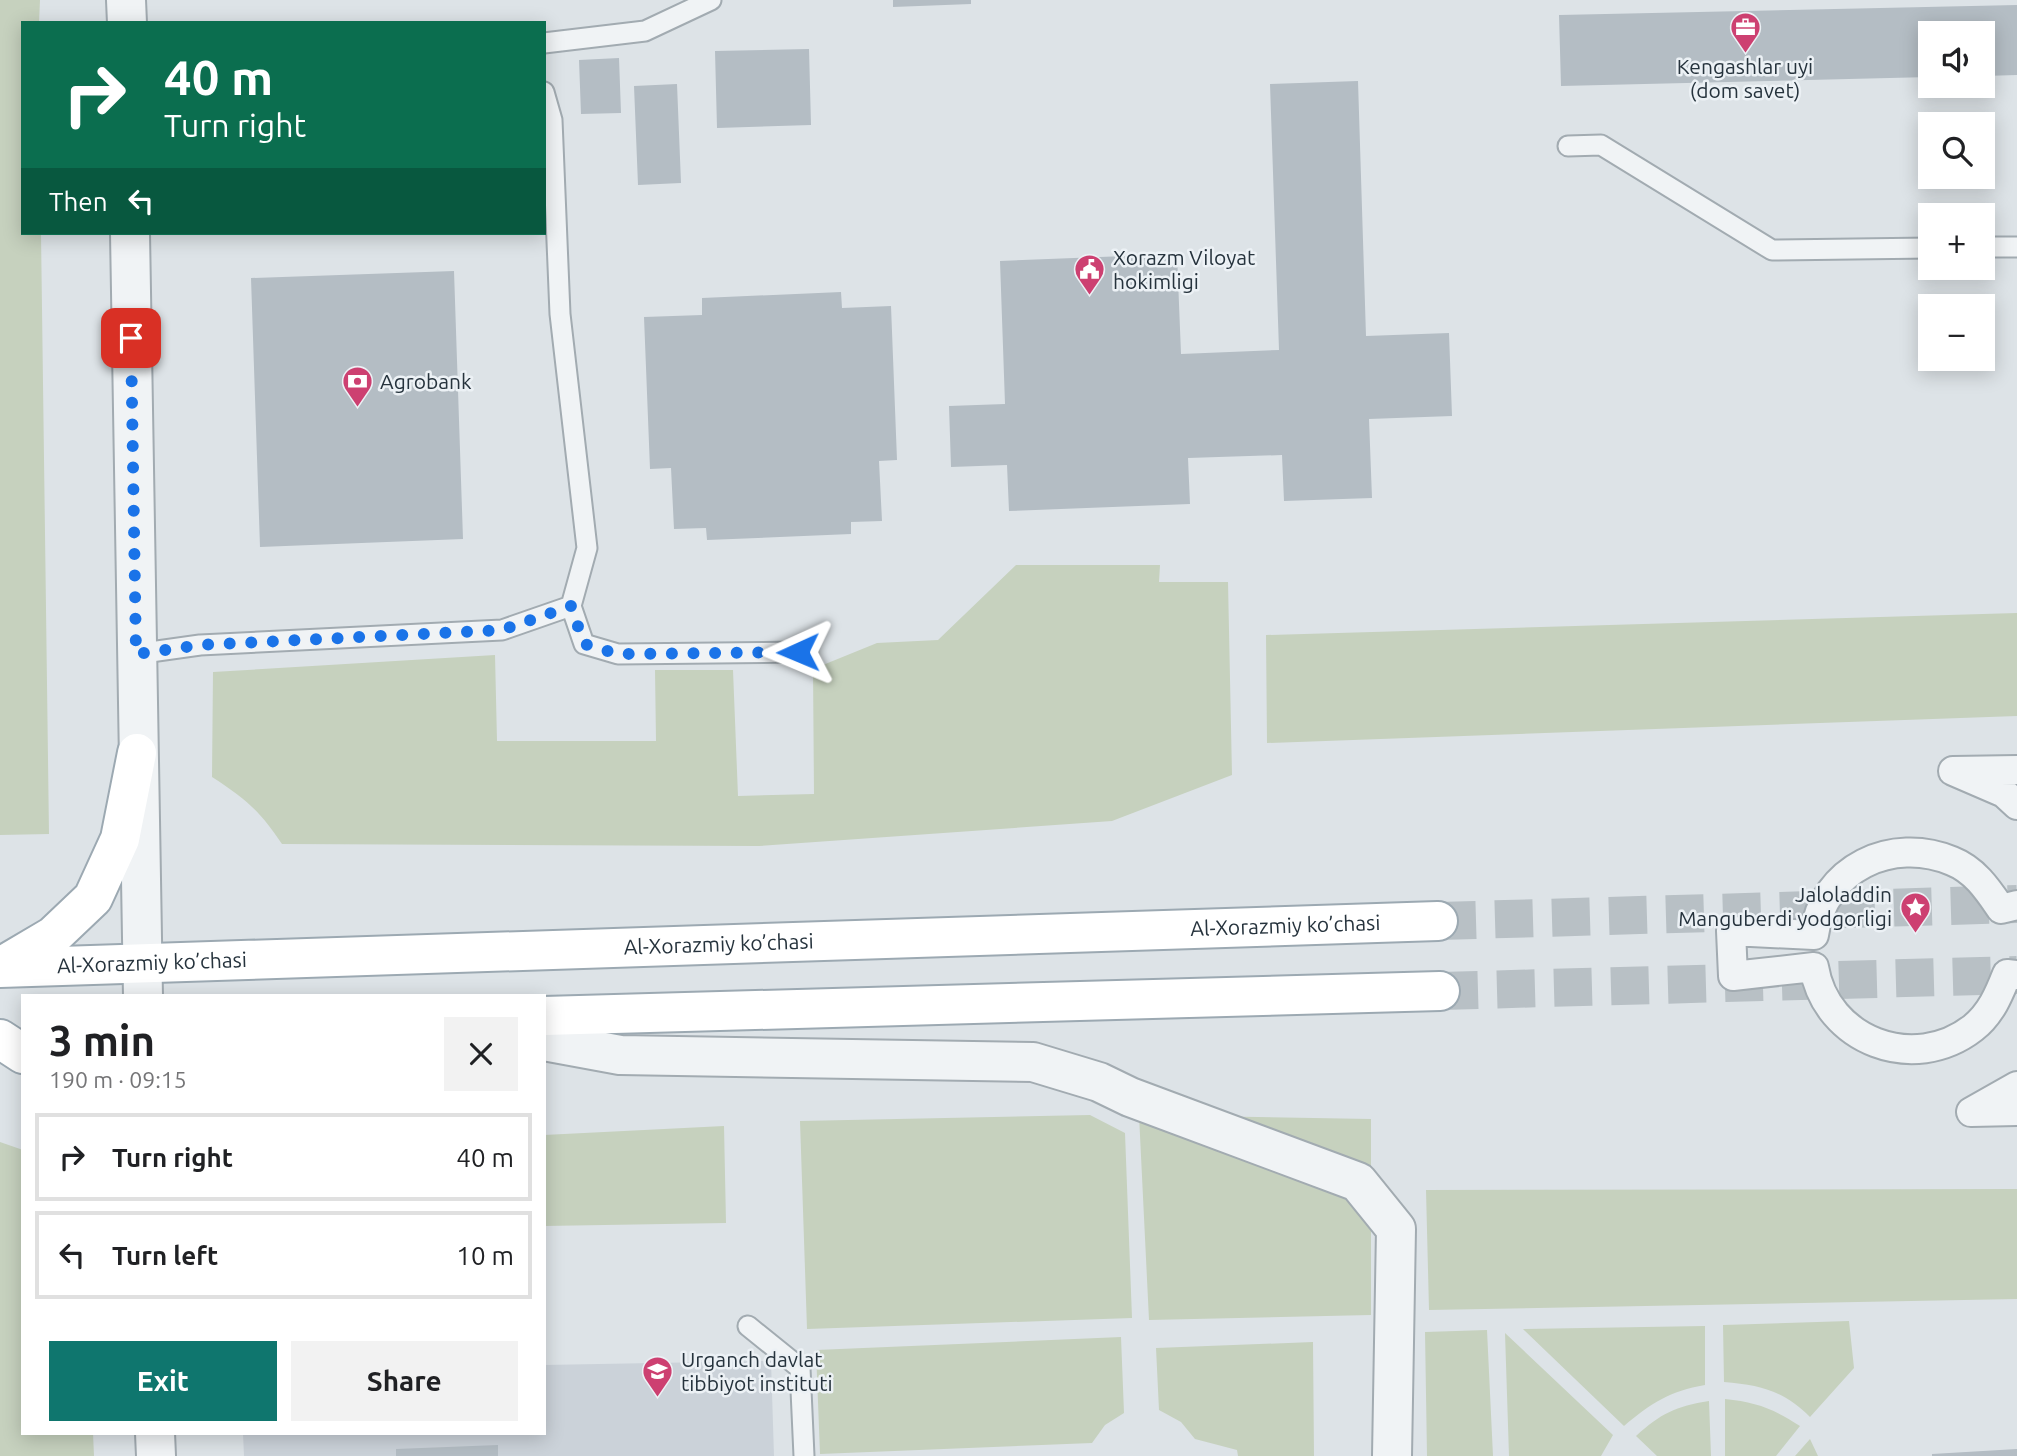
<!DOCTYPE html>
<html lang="en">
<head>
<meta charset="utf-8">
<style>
	body { margin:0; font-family:Ubuntu,sans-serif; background:#f2f2f2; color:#202124; height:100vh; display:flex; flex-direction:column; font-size:26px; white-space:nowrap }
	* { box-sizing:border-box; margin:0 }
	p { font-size:23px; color:#757577 }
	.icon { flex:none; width:38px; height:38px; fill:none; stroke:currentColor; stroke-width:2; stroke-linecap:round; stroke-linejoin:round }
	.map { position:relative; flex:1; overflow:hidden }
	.sheet { position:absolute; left:21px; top:994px; width:525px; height:441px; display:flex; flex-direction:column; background:#fff; border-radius:0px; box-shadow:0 4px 18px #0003 }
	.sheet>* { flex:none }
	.banner { position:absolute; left:21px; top:21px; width:525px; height:214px; border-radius:0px; box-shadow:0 4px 18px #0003; background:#0b6e4f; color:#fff; overflow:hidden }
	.fabs { position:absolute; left:1918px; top:21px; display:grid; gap:14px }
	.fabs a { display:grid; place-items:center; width:77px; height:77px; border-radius:0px; background:#fff; box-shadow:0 4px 18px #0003; font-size:35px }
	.pin { position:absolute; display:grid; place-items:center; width:60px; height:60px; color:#fff; margin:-30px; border-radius:14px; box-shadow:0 4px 10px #0006 }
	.me { position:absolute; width:77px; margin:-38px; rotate:269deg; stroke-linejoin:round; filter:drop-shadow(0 0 5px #0008) }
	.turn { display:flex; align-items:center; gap:24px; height:147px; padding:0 28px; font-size:32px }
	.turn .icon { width:91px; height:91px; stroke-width:2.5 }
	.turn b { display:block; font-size:49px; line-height:60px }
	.then { display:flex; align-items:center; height:66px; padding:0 28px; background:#0003; gap:14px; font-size:26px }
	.round { display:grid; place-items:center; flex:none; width:74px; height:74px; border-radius:0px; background:#f2f2f2 }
	.overview { display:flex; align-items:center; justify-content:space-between; height:119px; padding:0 28px }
	h1 { font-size:42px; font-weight:700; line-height:52px }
	.action { display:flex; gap:14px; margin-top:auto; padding:14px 28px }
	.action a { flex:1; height:80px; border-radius:0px; background:#0f766e; color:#fff; font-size:28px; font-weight:700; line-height:80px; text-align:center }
	.action a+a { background:#f2f2f2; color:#202124 }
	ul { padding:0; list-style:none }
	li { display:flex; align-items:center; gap:21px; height:88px; margin:0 14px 10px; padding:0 14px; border:4px solid #e0e0e0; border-radius:0px }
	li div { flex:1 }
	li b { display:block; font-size:26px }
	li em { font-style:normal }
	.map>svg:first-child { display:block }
	.built { fill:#cbd2d9 }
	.green { fill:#c6d1be }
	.building { fill:#b4bdc4 }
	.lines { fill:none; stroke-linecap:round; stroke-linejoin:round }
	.primary-tunnel { stroke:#b8c0c5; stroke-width:38; stroke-dasharray:38 19; stroke-linecap:butt }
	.service-casing { stroke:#a2abb1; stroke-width:23 }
	.pedestrian-casing { stroke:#a2abb1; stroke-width:32 }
	.minor-casing { stroke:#a2abb1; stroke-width:42 }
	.tertiary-casing { stroke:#a2abb1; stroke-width:42 }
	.primary-casing { stroke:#9ca9b2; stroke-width:42 }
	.service { stroke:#f0f3f5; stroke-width:19 }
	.pedestrian { stroke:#f0f3f5; stroke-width:28 }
	.minor { stroke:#f0f3f5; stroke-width:38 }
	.tertiary { stroke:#f0f3f5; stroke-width:38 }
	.primary { stroke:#fff; stroke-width:38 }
	.route { stroke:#1a73e8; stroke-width:12; stroke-dasharray:0 21.6 }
	.labels { text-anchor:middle; stroke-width:5; stroke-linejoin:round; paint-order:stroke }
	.poi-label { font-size:21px; fill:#26333d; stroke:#ecf1f5; text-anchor:start }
	.street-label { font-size:21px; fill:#26333d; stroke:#ecf1f5 }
</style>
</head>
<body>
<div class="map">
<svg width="2017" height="1456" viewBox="0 0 2017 1456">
	<rect width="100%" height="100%" fill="#dde3e7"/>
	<path class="built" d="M 771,1361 L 774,1456 L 244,1456 L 243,1433 L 544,1433 L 544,1365 Z"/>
	<path class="green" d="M 0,0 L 40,0 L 39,23 L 23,23 L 23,233 L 41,233 L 49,834 L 0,835 Z
		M 1016,565 L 1160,565 L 1159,582 L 1228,582 L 1232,775 L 1112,821 L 759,846 L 282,844 C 259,810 246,799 212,777 L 213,672 L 495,655 L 497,741 L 656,741 L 655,670 L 733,670 L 738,796 L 814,794 L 813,669 L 877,643 L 938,640 Z
		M 2017,613 L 2017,716 L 1267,743 L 1266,635 Z
		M 1090,1115 L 1125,1133 L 1132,1318 L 807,1329 L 800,1121 Z
		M 1139,1115 L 1371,1119 L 1371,1315 L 1149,1320 Z
		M 724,1126 L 726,1223 L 544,1226 L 544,1135 Z
		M 0,1142 L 23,1150 L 23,1433 L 93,1433 L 94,1456 L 0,1456 Z
		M 2017,1189 L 2017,1299 L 1429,1310 L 1426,1190 Z
		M 1849,1321 L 1854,1368 L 1810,1417 C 1784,1391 1761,1385 1724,1382 L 1723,1325 Z
		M 1705,1326 L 1705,1385 C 1670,1391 1651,1403 1624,1426 L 1523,1329 Z
		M 1487,1330 L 1493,1456 L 1427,1456 L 1425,1332 Z
		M 1505,1333 L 1613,1435 L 1601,1456 L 1509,1456 Z
		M 1121,1337 L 1124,1413 L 1105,1425 L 1092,1443 L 820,1454 L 816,1350 Z
		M 1313,1342 L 1314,1456 L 1238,1456 L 1237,1450 L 1195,1439 L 1181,1422 L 1159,1410 L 1156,1348 Z
		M 1725,1399 C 1756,1402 1774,1409 1800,1426 L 1776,1456 L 1725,1456 Z
		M 1709,1401 L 1711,1456 L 1657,1456 L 1636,1436 C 1660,1414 1676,1406 1709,1401 Z
		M 1810,1439 L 1818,1456 L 1795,1456 Z"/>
	<path class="building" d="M 893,0 L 971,0 L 971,4 L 893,7 Z
		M 2017,5 L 2017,75 L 1983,76 L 1983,33 L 1930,33 L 1930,77 L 1561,86 L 1559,15 Z
		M 809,49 L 811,125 L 717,128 L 715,51 Z
		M 619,58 L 621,113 L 581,114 L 579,60 Z
		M 1358,81 L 1366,336 L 1449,333 L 1452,416 L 1369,419 L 1372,498 L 1284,501 L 1282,455 L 1188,458 L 1190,504 L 1009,511 L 1007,465 L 951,467 L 949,406 L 1005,404 L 1000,261 L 1177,254 L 1181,354 L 1279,350 L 1270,84 Z
		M 677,84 L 681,183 L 638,185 L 634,86 Z
		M 454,271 L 463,539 L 260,547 L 251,278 Z
		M 841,292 L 842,308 L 891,306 L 897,460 L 879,461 L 882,521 L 851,522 L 851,534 L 707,540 L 706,528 L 674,529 L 671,468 L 650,469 L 644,317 L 702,315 L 702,298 Z
		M 498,1445 L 498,1456 L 396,1456 L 396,1449 Z
		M 2017,1449 L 2017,1456 L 1932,1456 L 1932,1454 Z"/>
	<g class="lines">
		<path class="primary-tunnel" d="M 1438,921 L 2017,904
			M 1440,991 L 2017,975"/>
		<defs>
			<path id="service" d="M 544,43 L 645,31 L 711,0
				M 1568,146 L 1601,145 L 1772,250 L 1930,248
				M 1983,247 L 2017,247
				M 571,606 L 584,644 L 618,654 L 798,652
				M 136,654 L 200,645 L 502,630 L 571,606 L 587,548 L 560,314 L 552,120 L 544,92
				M 748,1326 L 800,1368 L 804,1456"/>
			<path id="pedestrian" d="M 2017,770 L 1953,771 L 2004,793 L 2017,805
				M 2017,905 L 2001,909 C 1988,890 1975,870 1952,861 C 1892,836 1823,868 1814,935 L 1731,931 L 1733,976 L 1814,967 C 1826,1041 1914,1074 1973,1028 C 1991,1014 1999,994 2007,974 L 2017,975
				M 2017,1086 L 1971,1112 L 2017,1111"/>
			<path id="minor" d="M 544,1041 L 620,1055 L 1033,1062 L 1099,1082 L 1130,1097 L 1358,1182 L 1396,1229 L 1392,1456"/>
			<path id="tertiary" d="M 126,0 L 127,23
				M 130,233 L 143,996
				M 155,1433 L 156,1456"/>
			<g id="primary">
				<path d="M 2,966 L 53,936 L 93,898 L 120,839 L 137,753"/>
				<path id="s1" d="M 0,968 L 1438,921"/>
				<path d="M 544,1016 L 1440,991"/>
				<path d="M 0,1039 L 23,1054"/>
			</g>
		</defs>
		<use href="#service" class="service-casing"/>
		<use href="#pedestrian" class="pedestrian-casing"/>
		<use href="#minor" class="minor-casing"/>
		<use href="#tertiary" class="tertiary-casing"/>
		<use href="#primary" class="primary-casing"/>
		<use href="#service" class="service"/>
		<use href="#pedestrian" class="pedestrian"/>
		<use href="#minor" class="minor"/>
		<use href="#tertiary" class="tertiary"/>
		<use href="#primary" class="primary"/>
	</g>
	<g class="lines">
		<path class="route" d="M 131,338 L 136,654 L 200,645 L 502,630 L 571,606 L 584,644 L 618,654 L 798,652"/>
	</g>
	<defs>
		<symbol id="office-pin" viewBox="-11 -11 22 30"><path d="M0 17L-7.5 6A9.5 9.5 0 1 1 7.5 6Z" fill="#cd4071" stroke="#ecf1f5"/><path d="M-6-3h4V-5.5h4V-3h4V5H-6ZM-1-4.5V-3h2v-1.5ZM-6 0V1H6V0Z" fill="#fff"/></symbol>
		<symbol id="civic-pin" viewBox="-11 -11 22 30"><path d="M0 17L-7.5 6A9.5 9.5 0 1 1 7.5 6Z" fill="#cd4071" stroke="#ecf1f5"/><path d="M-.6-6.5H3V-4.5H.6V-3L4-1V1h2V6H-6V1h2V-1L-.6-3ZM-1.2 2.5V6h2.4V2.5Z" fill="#fff"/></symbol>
		<symbol id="bank-pin" viewBox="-11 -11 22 30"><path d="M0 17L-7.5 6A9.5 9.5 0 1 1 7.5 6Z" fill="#cd4071" stroke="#ecf1f5"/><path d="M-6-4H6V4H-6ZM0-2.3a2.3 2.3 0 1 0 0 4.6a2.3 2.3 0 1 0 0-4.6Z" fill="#fff"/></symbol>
		<symbol id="sight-pin" viewBox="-11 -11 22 30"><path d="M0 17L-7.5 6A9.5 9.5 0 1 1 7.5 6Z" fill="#cd4071" stroke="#ecf1f5"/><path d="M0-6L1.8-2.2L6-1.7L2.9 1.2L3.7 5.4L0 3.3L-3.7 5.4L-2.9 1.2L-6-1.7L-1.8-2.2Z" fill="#fff"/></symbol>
		<symbol id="university-pin" viewBox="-11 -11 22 30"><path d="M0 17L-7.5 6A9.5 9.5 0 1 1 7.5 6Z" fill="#cd4071" stroke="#ecf1f5"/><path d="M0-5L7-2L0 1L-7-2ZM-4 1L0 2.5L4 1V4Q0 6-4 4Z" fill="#fff"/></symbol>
	</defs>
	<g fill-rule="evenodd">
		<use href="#office-pin" x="1728" y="10" width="35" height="47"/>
		<use href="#civic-pin" x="1072" y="252" width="35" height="47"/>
		<use href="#bank-pin" x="340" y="364" width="35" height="47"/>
		<use href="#sight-pin" x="1898" y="890" width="35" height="47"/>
		<use href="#university-pin" x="640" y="1354" width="35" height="47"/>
	</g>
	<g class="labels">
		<g class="poi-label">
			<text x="1745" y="74" text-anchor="middle">Kengashlar uyi<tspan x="1745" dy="24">(dom savet)</tspan></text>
			<text x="1113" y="265">Xorazm Viloyat<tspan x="1113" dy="24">hokimligi</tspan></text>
			<text x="380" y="389">Agrobank</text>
			<text x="1892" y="902" text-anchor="end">Jaloladdin<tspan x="1892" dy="24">Manguberdi yodgorligi</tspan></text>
			<text x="681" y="1367">Urganch davlat<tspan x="681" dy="24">tibbiyot instituti</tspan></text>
		</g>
		<g class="street-label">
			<text dy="7" stroke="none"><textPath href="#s1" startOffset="1286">Al-Xorazmiy ko’chasi</textPath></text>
			<text dy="7" stroke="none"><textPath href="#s1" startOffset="719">Al-Xorazmiy ko’chasi</textPath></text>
			<text dy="7" stroke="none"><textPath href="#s1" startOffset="152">Al-Xorazmiy ko’chasi</textPath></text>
		</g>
	</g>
</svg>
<div class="fabs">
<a><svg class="icon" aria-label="sound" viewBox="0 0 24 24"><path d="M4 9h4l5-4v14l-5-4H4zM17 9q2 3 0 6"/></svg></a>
<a><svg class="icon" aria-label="search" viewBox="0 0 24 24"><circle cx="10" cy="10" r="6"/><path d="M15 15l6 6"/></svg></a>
<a>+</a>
<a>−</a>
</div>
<div class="pin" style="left:131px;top:338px;background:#d93025"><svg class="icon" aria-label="arrive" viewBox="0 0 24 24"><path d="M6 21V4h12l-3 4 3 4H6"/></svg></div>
<svg class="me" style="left:798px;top:652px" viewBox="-20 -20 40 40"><path d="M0-17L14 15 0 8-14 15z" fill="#1a73e8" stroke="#fff" stroke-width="4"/></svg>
<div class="banner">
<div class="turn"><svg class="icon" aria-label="right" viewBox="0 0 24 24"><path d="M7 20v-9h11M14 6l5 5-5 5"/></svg><div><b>40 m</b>Turn right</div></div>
<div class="then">Then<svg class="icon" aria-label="left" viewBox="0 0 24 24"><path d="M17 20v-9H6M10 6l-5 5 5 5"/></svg></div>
</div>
<section class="sheet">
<div class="overview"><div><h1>3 min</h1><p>190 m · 09:15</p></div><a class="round"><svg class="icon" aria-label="close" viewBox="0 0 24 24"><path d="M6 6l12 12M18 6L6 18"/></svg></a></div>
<ul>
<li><svg class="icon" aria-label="right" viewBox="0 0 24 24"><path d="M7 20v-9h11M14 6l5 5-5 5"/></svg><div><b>Turn right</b></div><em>40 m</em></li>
<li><svg class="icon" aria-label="left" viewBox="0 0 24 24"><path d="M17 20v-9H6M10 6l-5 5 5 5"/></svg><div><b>Turn left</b></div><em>10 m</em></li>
</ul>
<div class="action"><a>Exit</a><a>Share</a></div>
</section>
</div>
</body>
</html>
